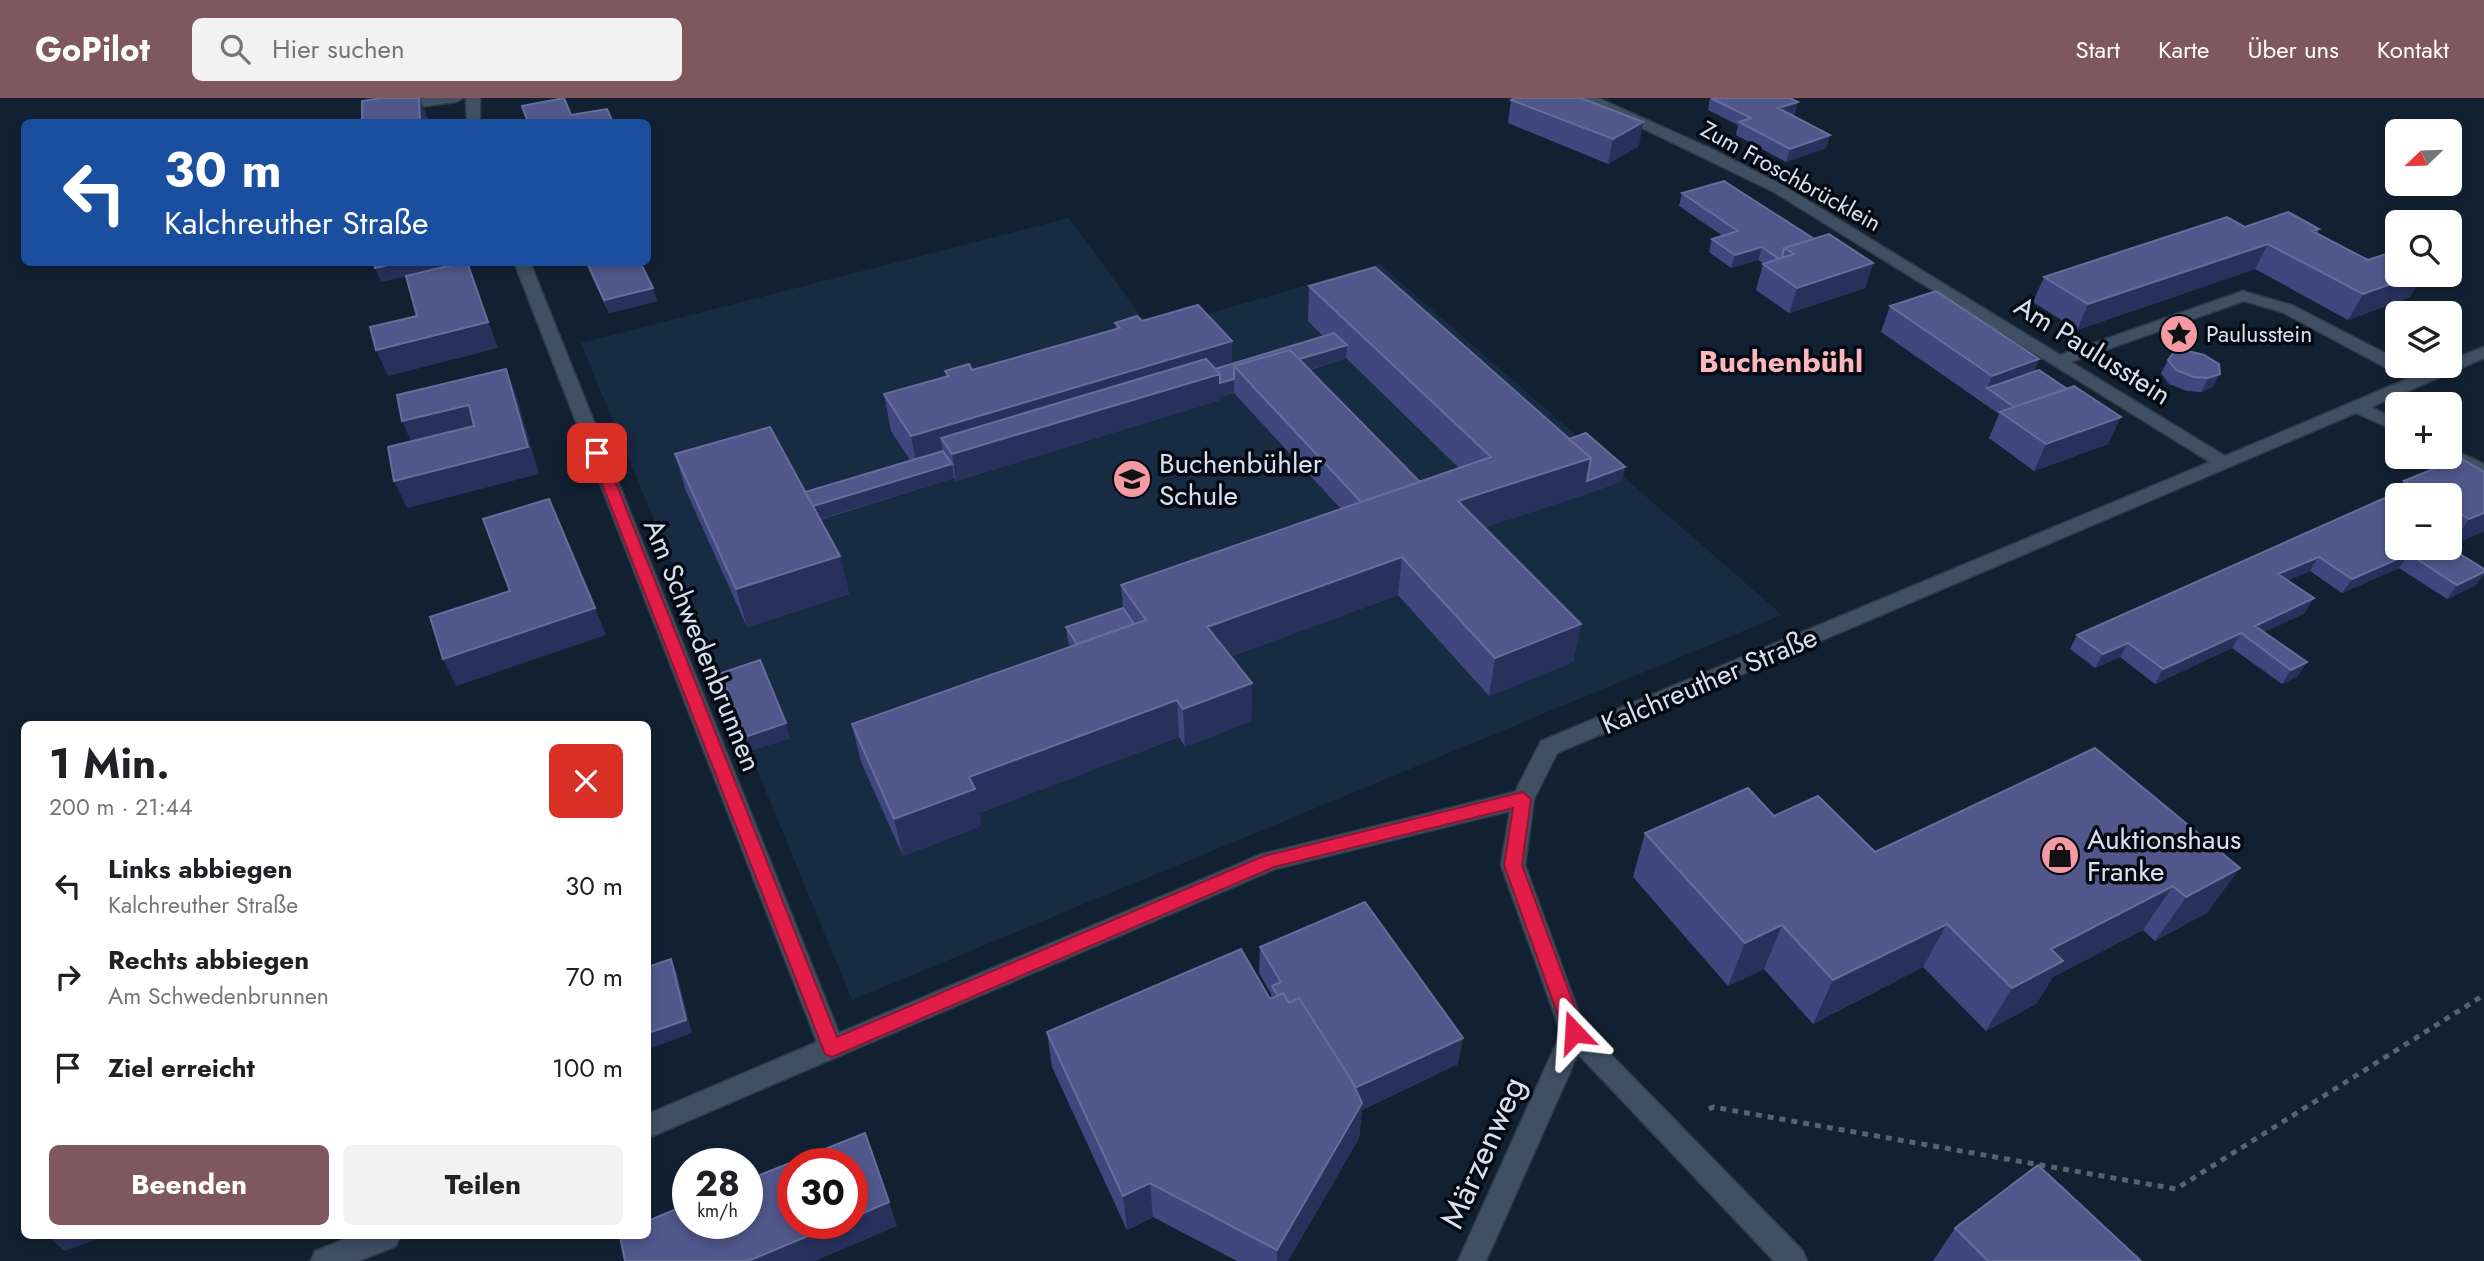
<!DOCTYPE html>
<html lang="de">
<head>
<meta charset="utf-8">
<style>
	body { margin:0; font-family:Jost,sans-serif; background:#f2f2f2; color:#202124; height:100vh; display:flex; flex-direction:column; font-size:26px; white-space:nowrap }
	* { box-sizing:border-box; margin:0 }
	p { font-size:23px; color:#757577 }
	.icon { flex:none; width:38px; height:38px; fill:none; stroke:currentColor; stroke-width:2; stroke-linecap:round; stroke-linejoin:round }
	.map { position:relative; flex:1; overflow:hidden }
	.drawer { position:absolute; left:21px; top:623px; width:630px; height:518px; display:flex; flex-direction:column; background:#fff; border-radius:10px; box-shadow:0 4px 10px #0003 }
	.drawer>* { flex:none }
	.hud { position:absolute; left:21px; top:21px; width:630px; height:147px; border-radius:10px; box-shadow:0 4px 10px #0003; background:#1a4fa0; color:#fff; overflow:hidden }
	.needle { width:46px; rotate:247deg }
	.fabs { position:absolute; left:2385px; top:21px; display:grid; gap:14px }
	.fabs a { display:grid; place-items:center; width:77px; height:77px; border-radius:10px; background:#fff; box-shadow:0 4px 10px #0003; font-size:35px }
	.speed { position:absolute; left:672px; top:1050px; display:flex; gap:14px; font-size:35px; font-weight:700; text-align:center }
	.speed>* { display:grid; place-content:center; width:91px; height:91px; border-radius:50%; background:#fff; box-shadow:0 4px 10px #0003; line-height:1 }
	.speed small { font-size:18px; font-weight:400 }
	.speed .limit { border:10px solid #d22; background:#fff; color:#111 }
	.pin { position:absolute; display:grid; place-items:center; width:60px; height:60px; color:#fff; margin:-30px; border-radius:14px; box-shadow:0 4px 10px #0006 }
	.me { position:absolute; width:77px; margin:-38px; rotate:340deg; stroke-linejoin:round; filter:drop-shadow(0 0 5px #0008) }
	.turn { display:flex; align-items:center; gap:24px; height:147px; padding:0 28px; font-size:32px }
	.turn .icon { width:91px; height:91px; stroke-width:2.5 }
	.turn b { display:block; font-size:49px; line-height:60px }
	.round { display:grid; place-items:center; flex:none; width:74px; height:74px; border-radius:10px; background:#f2f2f2 }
	.head { display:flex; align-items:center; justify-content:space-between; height:119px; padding:0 28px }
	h1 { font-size:42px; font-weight:700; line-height:52px }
	.action { display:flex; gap:14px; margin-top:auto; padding:14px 28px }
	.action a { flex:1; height:80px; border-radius:10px; background:#7f575e; color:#fff; font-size:28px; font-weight:700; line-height:80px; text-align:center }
	.action a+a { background:#f2f2f2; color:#202124 }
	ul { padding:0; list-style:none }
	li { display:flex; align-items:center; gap:21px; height:91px; padding:0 28px }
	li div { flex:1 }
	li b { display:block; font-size:26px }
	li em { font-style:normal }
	header { display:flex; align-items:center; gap:42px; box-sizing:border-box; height:98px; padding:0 35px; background:#7f575e; color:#fff }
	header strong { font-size:33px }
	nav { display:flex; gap:38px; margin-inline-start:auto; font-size:24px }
	.search { width:490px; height:63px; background:#f2f2f2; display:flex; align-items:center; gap:18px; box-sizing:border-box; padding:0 24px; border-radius:10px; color:#757577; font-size:26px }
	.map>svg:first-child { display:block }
	.built { fill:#172b42 }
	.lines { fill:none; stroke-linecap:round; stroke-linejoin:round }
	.minor-casing { stroke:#303a49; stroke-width:3 }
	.path { stroke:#556372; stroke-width:5; stroke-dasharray:6 6; stroke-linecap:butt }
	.minor { fill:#3f5063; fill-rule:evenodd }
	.wall { fill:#40477f; fill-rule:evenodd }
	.shaded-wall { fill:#27315b }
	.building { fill:#51578b; stroke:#666d9b; stroke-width:2 }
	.route { fill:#e11d48; stroke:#92132f; stroke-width:2 }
	.labels { text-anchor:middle; stroke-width:7; stroke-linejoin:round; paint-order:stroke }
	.far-street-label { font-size:23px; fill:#d8e2ee; stroke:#050a12 }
	.far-poi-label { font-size:23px; fill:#d8e2ee; stroke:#050a12; text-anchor:start }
	.street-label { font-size:28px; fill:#d8e2ee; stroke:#050a12 }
	.poi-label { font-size:28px; fill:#d8e2ee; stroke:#050a12; text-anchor:start }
	.far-district-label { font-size:30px; font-weight:bold; fill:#fcb7be; stroke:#050a12 }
	.near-street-label { font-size:33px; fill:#d8e2ee; stroke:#050a12 }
</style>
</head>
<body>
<header>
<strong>GoPilot</strong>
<div class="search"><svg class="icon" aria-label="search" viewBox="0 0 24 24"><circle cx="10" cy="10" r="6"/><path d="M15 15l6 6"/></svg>Hier suchen</div>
<nav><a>Start</a><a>Karte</a><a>Über uns</a><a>Kontakt</a></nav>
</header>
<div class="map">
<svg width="2484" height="1163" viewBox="0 0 2484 1163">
	<rect width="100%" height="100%" fill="#122132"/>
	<path class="built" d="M 1069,120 L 1151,232 L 1380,166 L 1782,517 L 852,902 L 581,245 Z"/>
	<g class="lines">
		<defs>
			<path id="minor" d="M 426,0 L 463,0 L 456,4 L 396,12 L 389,8 L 396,4 Z
				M 466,0 L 480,0 L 480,24 L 467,24 Z
				M 1580,0 L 1598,0 L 1712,51 L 1784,88 L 2060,257 L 2243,193 L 2294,208 L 2398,262 L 2398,268 L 2409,268 L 2422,275 L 2437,268 L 2450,268 L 2450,262 L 2484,249 L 2484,260 L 2371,309 L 2398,322 L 2398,334 L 2356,315 L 1557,655 L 1534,701 L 1525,767 L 1584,929 L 1803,1153 L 1807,1163 L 1774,1163 L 1578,956 L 1486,1163 L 1458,1163 L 1561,935 L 1501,767 L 1510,713 L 1275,771 L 648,1040 L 648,1016 L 817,944 L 514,164 L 530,164 L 839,935 L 1262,756 L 1515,694 L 1541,643 L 2210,364 L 1774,94 ZM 2244,203 L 2282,214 L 2407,281 L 2225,358 L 2071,264 Z
				M 2450,350 L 2484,366 L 2484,379 L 2444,359 L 2450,359 Z
				M 353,1138 L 400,1138 L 396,1148 L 359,1163 L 311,1163 L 315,1153 Z"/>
		</defs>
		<use href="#minor" class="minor-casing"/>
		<path class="path" d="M 1709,1011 L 1713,1009 L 2176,1091 L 2484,897"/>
		<use href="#minor" class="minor"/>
	</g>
	<path class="wall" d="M 1710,0 L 1795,16 L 1792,17 L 1830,37 L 1826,50 L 1786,64 L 1736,37 L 1738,27 L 1708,12 Z
		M 1511,2 L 1639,48 L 1608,66 L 1508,25 Z
		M 1682,95 L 1814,141 L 1873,165 L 1865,190 L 1789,215 L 1756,192 L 1763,166 L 1764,166 L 1758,162 L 1731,170 L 1709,154 L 1712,141 L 1723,138 L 1679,108 Z
		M 2245,129 L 2319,131 L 2317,135 L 2410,199 L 2348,222 L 2255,171 L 2077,232 L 2033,204 L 2044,179 Z
		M 585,164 L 640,164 L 657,203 L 609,215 Z
		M 1309,188 L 1569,341 L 1622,383 L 1584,397 L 1485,429 L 1581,526 L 1573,564 L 1489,598 L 1398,497 L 1230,559 L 1252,585 L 1251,623 L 1185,649 L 1179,639 L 979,715 L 981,728 L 903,758 L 861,664 L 852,626 L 1071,549 L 1068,544 L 1066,529 L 1123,510 L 1121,487 L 1341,411 L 1234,295 L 1220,299 L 1220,302 L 956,383 L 954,380 L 820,422 L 840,458 L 849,496 L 747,529 L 686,393 L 675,356 L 805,394 L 910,362 L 891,333 L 884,296 L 946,279 L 945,273 L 972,272 L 1116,231 L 1115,225 L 1142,223 L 1232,265 L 1323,238 L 1308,223 ZM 1346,260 L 1459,370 L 1420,384 L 1310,272 Z
		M 1890,208 L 2039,261 L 2034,274 L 2108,346 L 2034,373 L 1989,340 L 1999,316 L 1881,234 Z
		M 2204,257 L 2213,289 L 2201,294 L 2187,293 L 2169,286 L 2161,275 L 2168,262 Z
		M 2460,360 L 2484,433 L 2450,448 L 2450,397 L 2398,397 L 2476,487 L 2447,501 L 2399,470 L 2342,495 L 2310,473 L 2288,482 L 2305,515 L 2264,534 L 2298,578 L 2282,586 L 2232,550 L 2155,586 L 2120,559 L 2095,570 L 2070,551 L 2077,537 L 2396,395 L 2404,383 Z
		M 721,575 L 790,640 L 750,653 Z
		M 2095,650 L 2208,814 L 2155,843 L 2143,832 L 2053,879 L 2036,906 L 1986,933 L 1923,869 L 1813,926 L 1764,871 L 1728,888 L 1633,779 L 1645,735 L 1774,718 L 1875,754 Z
		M 1260,849 L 1458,966 L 1362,1012 L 1359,1040 L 1288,1163 L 1237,1163 L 1153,1119 L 1127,1132 L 1052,969 L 1047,934 L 1270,901 L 1271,900 L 1271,896 L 1259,875 Z
		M 1955,1130 L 2141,1163 L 1933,1163 Z"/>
	<path class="shaded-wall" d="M 374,0 L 420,0 L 427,18 L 428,24 L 420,24 L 376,6 Z
		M 1798,4 L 1795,16 L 1775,23 L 1778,10 Z
		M 1643,24 L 1639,48 L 1608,66 L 1613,41 Z
		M 1830,37 L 1826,50 L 1786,64 L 1790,51 Z
		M 2268,146 L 2255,171 L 2077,232 L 2088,206 Z
		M 1762,149 L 1758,162 L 1731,170 L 1735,157 Z
		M 401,164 L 458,164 L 458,166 L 381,184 L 375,170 Z
		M 467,164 L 498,250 L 388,278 L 376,252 L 488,224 Z
		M 1873,165 L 1865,190 L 1789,215 L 1797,190 Z
		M 2416,177 L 2423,177 L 2410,199 L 2348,222 L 2363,196 Z
		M 653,190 L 657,203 L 609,215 L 604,202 Z
		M 1232,243 L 1232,279 L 1234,281 L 1234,295 L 1220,299 L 1220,302 L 956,383 L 952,356 L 941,340 L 945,367 L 918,375 L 911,338 Z
		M 1347,247 L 1346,260 L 1253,289 L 1243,278 Z
		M 2039,261 L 2028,288 L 1987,290 L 1992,278 Z
		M 506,271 L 516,297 L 539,376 L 407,410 L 394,383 L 528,349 Z
		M 2220,276 L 2213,289 L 2201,294 L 2208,280 Z
		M 469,307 L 480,333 L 414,350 L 402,323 Z
		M 2121,319 L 2108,346 L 2034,373 L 2046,346 Z
		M 1591,360 L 1625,369 L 1622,383 L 1584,397 L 1453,440 L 1458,403 Z
		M 952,366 L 954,380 L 811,424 L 807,410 Z
		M 2484,415 L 2484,433 L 2450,448 L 2450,438 L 2460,434 L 2469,421 Z
		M 2409,456 L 2399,470 L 2342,495 L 2352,481 Z
		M 840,458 L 849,496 L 747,529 L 736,491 Z
		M 1402,459 L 1398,497 L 1208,567 L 1207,529 Z
		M 2319,459 L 2310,473 L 2269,490 L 2278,476 Z
		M 2484,474 L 2484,477 L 2476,487 L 2447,501 L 2457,487 Z
		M 2314,500 L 2305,515 L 2249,541 L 2255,528 Z
		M 595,510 L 606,537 L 456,588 L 443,561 Z
		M 1581,526 L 1573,564 L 1489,598 L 1495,560 Z
		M 2241,535 L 2232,550 L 2155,586 L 2163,571 Z
		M 2128,545 L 2120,559 L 2095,570 L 2103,556 Z
		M 2307,564 L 2298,578 L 2282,586 L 2291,572 Z
		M 1252,585 L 1251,623 L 1185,649 L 1183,611 Z
		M 1177,602 L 1179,639 L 979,715 L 981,728 L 903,758 L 894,721 L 969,679 Z
		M 786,625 L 790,640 L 750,653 L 745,639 Z
		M 2240,770 L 2208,814 L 2155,843 L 2186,799 Z
		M 2173,788 L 2143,832 L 2053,879 L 2036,906 L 1986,933 L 2012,890 L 2051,851 Z
		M 1947,826 L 1923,869 L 1813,926 L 1833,882 Z
		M 1782,827 L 1764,871 L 1728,888 L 1745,845 Z
		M 671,861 L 677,875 L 692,935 L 648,951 L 648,935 Z
		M 1463,940 L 1458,966 L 1362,1012 L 1359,1040 L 1288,1163 L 1277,1163 L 1277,1152 L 1351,992 Z
		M 1150,1085 L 1153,1119 L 1127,1132 L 1123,1098 Z
		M 889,1104 L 897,1128 L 815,1163 L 748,1163 L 839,1125 L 852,1125 L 852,1120 Z
		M 57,1138 L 105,1138 L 64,1153 L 50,1140 Z"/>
	<path class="building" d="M 381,0 L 419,0 L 420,24 L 362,24 L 362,3 Z
		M 564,0 L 571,17 L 607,11 L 613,24 L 528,24 L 522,8 Z
		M 1514,0 L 1581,0 L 1643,24 L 1613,41 L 1511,2 Z
		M 1711,0 L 1790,0 L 1798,4 L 1778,10 L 1830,37 L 1790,51 L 1739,24 L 1751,20 Z
		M 1724,83 L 1814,141 L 1784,150 L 1782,160 L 1779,161 L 1762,149 L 1735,157 L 1712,141 L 1738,133 L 1682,95 Z
		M 2288,114 L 2319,131 L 2312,133 L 2368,162 L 2389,155 L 2398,159 L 2398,177 L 2416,177 L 2363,196 L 2268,146 L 2088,206 L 2044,179 L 2227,119 L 2245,129 Z
		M 1829,136 L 1873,165 L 1797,190 L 1763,166 L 1794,156 L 1784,150 Z
		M 374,164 L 401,164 L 375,170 Z
		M 465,164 L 467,164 L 488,224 L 376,252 L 370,229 L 417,218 L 406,178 Z
		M 587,164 L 640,164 L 653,190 L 604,202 Z
		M 1375,169 L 1591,360 L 1458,403 L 1581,526 L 1495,560 L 1402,459 L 1207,529 L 1252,585 L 1183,611 L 1177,602 L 969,679 L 975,691 L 894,721 L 852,626 L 1146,522 L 1121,487 L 1491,359 L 1309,188 Z
		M 1936,193 L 2039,261 L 1992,278 L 1890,208 Z
		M 1198,207 L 1232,243 L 911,338 L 884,296 L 949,278 L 945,273 L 969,266 L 972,272 L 1120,230 L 1115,225 L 1137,218 L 1142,223 Z
		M 1334,235 L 1347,247 L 1299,261 L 1290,252 L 1234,268 L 1234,281 L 1220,285 L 1220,276 L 1215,271 Z
		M 1290,252 L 1420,384 L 1361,404 L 1234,268 Z
		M 2188,253 L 2204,257 L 2219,266 L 2220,276 L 2208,280 L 2194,279 L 2176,272 L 2168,262 L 2174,254 Z
		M 1206,261 L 1220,276 L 952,356 L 941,340 Z
		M 506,271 L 528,349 L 394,383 L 388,349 L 474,328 L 469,307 L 402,323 L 397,297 Z
		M 2039,272 L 2067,291 L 2014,309 L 1987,290 Z
		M 2074,288 L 2121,319 L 2046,346 L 2000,314 Z
		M 770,329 L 840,458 L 736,491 L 675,356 Z
		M 1586,335 L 1625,369 L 1587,383 L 1591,360 L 1569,341 Z
		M 943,353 L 952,366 L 813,408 L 805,394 Z
		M 2460,360 L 2484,374 L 2484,415 L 2469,421 L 2450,410 L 2450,397 L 2429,397 L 2404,383 Z
		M 2396,395 L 2399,397 L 2398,397 L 2398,450 L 2450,450 L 2484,471 L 2484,474 L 2457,487 L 2409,456 L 2352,481 L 2319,459 L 2278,476 L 2314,500 L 2255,528 L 2307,564 L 2291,572 L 2241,535 L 2163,571 L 2128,545 L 2103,556 L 2077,537 Z
		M 549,401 L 595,510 L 443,561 L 430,519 L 510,493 L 483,421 Z
		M 2450,428 L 2460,434 L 2450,438 Z
		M 1123,510 L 1134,526 L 1077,546 L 1066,529 Z
		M 760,562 L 786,625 L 745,639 L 721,575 Z
		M 2095,650 L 2240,770 L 2186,799 L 2173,788 L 2051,851 L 2063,863 L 2012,890 L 1947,826 L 1833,882 L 1782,827 L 1745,845 L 1645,735 L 1748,690 L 1774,718 L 1818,698 L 1875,754 Z
		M 1365,804 L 1463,940 L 1355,990 L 1352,983 L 1299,900 L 1289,905 L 1283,895 L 1278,898 L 1272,888 L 1281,884 L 1260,849 Z
		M 1241,851 L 1270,901 L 1283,895 L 1289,905 L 1299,900 L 1352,983 L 1362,1005 L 1277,1152 L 1150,1085 L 1123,1098 L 1047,934 Z
		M 671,861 L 686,922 L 648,935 L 648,869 Z
		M 865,1035 L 889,1104 L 852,1120 L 852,1066 L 793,1066 L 793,1125 L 839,1125 L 748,1163 L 625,1163 L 620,1138 L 648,1138 L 648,1123 L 688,1106 L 688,1125 L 747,1125 L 747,1082 Z
		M 2038,1067 L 2141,1163 L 1988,1163 L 1955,1130 Z"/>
	<path class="route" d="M 597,351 L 604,355 L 837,939 L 1264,758 L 1523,694 L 1531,701 L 1522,767 L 1584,934 L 1581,940 L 1574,943 L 1567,940 L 1564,934 L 1504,767 L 1513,710 L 1274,769 L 839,956 L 832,959 L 825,956 L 590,355 Z"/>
	<defs>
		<symbol id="sight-disc" viewBox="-11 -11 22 22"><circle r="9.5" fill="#f49aa5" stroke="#050a12"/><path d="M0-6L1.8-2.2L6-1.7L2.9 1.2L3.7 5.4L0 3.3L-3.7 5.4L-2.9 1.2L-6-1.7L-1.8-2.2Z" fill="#111"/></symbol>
		<symbol id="school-disc" viewBox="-11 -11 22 22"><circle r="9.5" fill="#f49aa5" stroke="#050a12"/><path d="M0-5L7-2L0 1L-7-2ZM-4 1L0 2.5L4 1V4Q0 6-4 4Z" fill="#111"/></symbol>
		<symbol id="shop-disc" viewBox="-11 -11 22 22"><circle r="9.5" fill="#f49aa5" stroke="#050a12"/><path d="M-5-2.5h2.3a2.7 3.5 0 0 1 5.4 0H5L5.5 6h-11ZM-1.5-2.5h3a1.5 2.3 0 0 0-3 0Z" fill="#111"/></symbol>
	</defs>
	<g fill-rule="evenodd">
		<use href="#sight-disc" x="2157" y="214" width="44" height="44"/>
		<use href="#school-disc" x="1110" y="359" width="44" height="44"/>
		<use href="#shop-disc" x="2038" y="735" width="44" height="44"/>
	</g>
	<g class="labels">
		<g class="far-street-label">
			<text transform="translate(1791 78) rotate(29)" y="8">Zum Froschbrücklein</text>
		</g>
		<g class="far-poi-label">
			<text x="2206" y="244">Paulusstein</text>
		</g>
		<g class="street-label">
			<text transform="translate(2093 252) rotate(32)" y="10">Am Paulusstein</text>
			<text transform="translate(703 547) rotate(68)" y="10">Am Schwedenbrunnen</text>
			<text transform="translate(1709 582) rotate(-23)" y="10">Kalchreuther Straße</text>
		</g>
		<g class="poi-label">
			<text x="1159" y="375">Buchenbühler<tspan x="1159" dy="32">Schule</tspan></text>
			<text x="2087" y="751">Auktionshaus<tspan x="2087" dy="32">Franke</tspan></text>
		</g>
		<g class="far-district-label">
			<text x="1781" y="274">Buchenbühl</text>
		</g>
		<g class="near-street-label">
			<text transform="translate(1482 1054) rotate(-66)" y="12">Märzenweg</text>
		</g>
	</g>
</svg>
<div class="fabs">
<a><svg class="needle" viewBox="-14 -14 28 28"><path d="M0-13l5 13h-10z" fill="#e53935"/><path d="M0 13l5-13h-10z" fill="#757577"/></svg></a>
<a><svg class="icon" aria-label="search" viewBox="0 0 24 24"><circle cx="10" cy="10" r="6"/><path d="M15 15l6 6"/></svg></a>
<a><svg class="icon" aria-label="layers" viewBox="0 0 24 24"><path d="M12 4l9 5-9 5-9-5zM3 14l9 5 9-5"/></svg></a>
<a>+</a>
<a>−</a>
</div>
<div class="speed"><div>28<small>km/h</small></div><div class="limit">30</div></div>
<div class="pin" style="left:597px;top:355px;background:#d93025"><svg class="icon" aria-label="arrive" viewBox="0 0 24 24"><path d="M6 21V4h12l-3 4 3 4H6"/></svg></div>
<svg class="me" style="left:1574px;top:934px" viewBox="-20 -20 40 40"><path d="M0-17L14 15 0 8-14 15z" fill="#e11d48" stroke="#fff" stroke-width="4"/></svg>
<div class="hud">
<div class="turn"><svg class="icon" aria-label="left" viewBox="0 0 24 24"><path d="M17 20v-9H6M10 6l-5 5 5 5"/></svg><div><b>30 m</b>Kalchreuther Straße</div></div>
</div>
<section class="drawer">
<div class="head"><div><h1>1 Min.</h1><p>200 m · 21:44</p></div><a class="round" style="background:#d93025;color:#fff"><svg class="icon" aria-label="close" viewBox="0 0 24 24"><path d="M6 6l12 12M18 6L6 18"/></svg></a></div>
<ul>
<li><svg class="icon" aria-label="left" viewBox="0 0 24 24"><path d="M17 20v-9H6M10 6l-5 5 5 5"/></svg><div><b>Links abbiegen</b><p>Kalchreuther Straße</p></div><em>30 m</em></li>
<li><svg class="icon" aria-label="right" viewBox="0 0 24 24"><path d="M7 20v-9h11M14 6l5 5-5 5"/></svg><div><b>Rechts abbiegen</b><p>Am Schwedenbrunnen</p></div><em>70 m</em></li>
<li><svg class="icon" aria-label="arrive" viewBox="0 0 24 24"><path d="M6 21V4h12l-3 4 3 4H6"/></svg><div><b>Ziel erreicht</b></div><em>100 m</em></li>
</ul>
<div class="action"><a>Beenden</a><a>Teilen</a></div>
</section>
</div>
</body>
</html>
